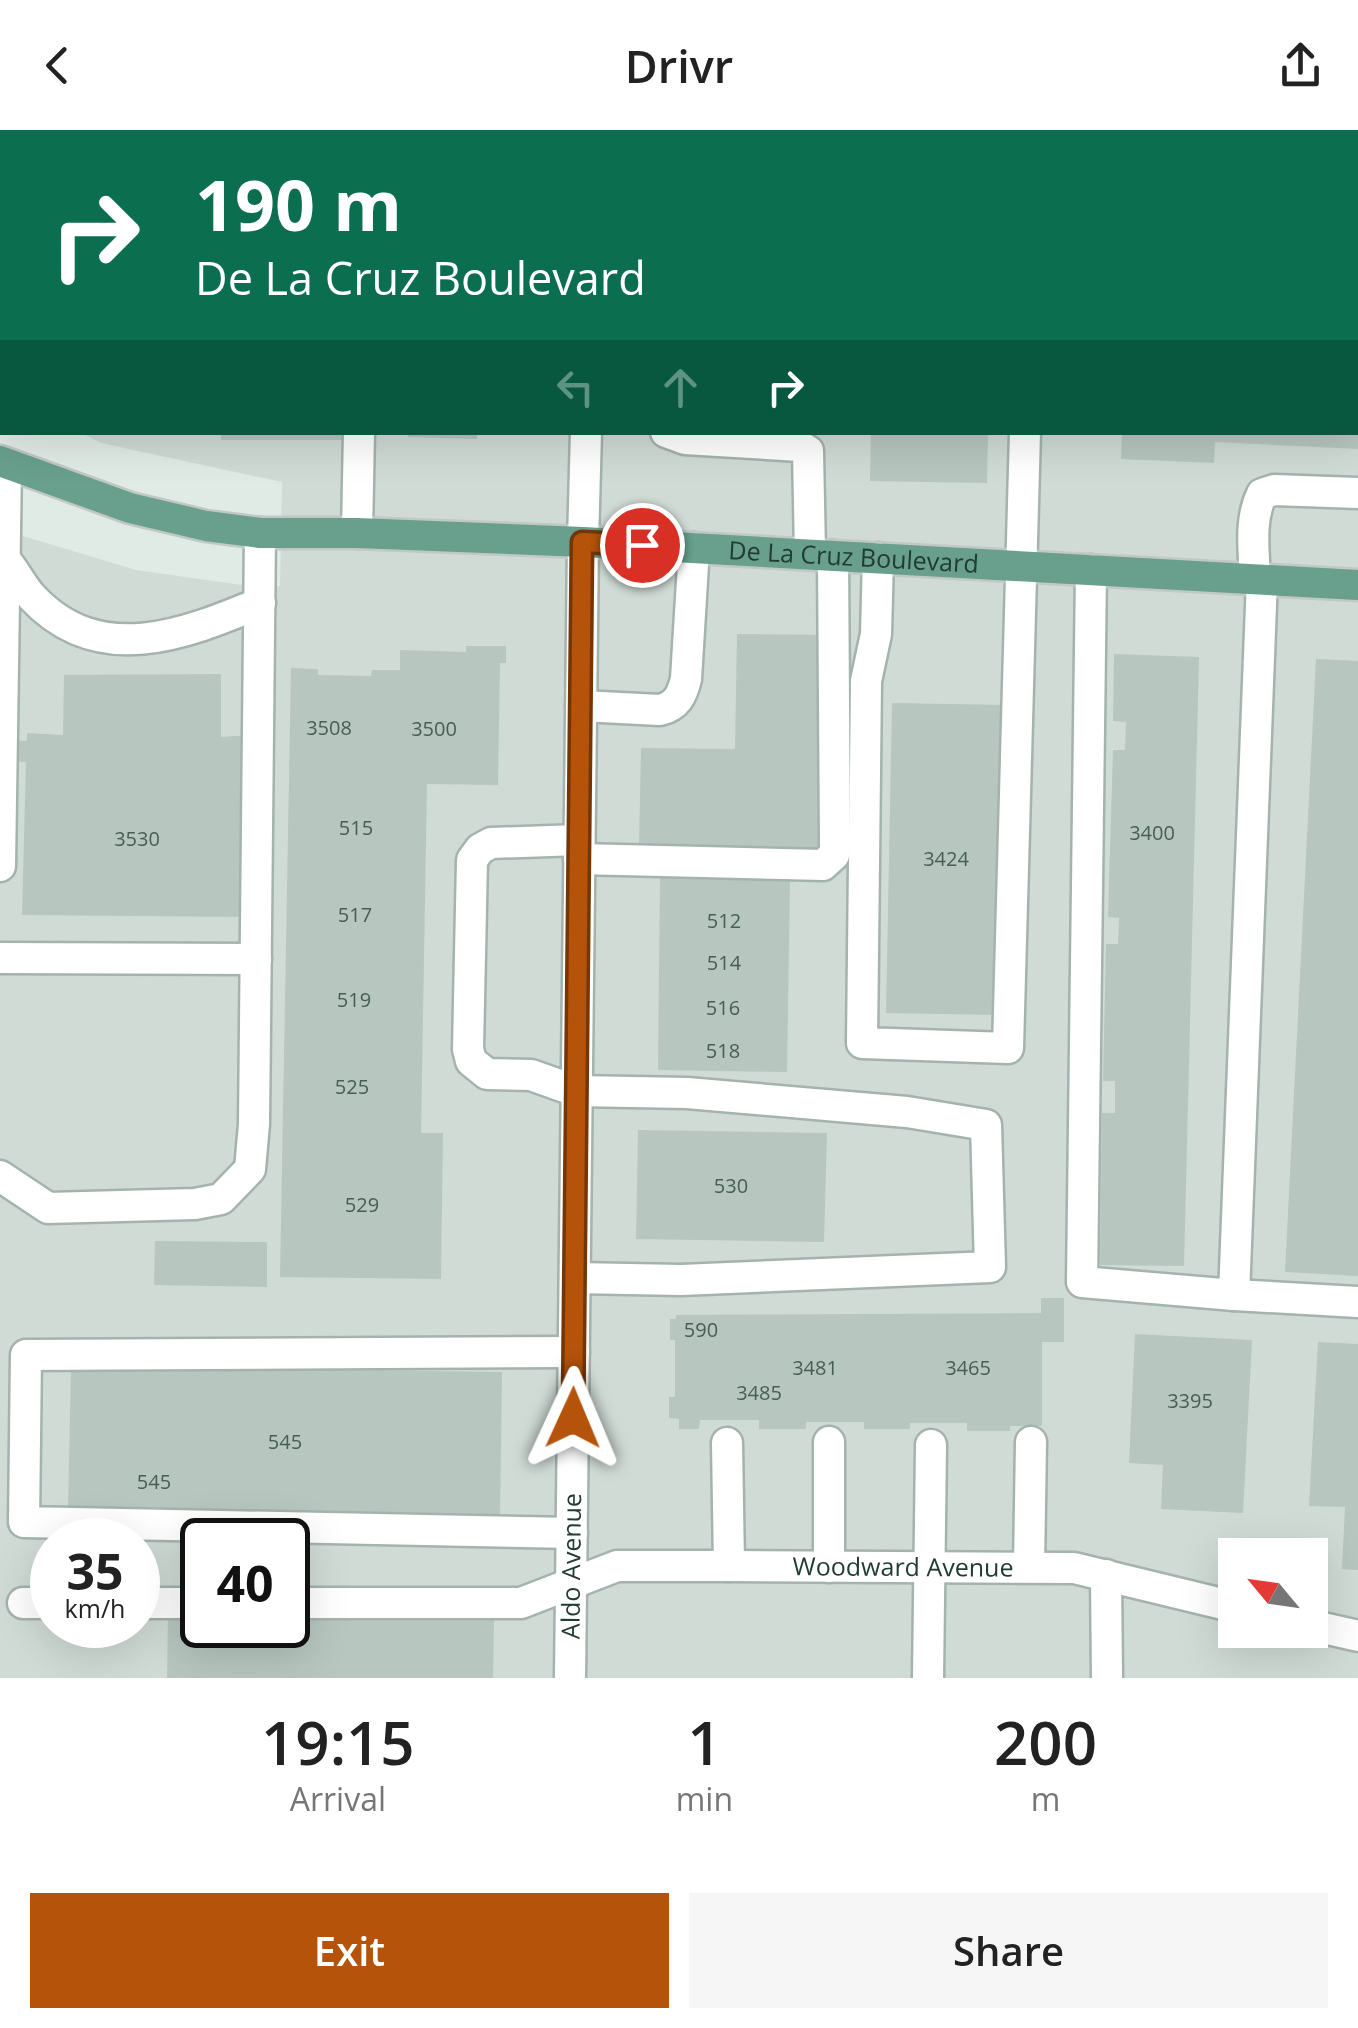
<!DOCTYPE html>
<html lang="en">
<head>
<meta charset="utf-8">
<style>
	body { margin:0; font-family:"Open Sans",sans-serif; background:#f6f6f6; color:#222; height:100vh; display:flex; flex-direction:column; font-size:38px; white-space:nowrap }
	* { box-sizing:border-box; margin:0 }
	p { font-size:32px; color:#767676 }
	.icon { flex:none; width:55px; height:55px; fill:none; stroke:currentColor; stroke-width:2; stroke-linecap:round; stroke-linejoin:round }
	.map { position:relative; height:1548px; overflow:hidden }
	.panel { display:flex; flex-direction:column; background:#fff; flex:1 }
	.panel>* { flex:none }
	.guide { position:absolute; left:0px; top:0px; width:1360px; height:305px; box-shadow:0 10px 40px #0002; background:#0b6e4f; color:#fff; overflow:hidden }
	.needle { width:65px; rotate:299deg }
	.tools { position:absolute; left:1218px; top:1408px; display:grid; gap:20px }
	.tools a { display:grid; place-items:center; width:110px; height:110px; border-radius:0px; background:#fff; box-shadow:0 10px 40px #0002; font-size:50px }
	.speed { position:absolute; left:30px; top:1388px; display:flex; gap:20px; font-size:50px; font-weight:700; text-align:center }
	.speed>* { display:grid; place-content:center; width:130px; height:130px; border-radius:50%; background:#fff; box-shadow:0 10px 40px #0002; line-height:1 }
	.speed small { font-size:25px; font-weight:400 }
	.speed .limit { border:5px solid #111; border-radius:15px; background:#fff; color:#111 }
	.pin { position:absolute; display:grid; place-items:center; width:85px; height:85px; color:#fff; margin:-42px; border:5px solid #fff; border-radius:50%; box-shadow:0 2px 10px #0007 }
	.me { position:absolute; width:110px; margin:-55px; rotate:1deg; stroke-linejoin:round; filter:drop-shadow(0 0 8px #0008) }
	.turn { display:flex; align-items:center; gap:35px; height:210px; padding:0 30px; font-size:45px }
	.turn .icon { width:130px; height:130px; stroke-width:2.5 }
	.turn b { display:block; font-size:70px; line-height:85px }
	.lanes { display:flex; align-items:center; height:95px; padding:0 30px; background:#0003; justify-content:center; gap:50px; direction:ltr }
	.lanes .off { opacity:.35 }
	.eta { display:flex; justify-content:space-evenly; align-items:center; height:170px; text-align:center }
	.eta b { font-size:60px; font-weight:600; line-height:70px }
	.cta { display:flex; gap:20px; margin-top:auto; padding:20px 30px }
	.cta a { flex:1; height:115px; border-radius:0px; background:#b45309; color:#fff; font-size:40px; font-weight:600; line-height:115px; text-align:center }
	.cta a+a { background:#f6f6f6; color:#222 }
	header { display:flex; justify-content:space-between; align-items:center; height:130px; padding:0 30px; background:#fff; font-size:45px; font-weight:600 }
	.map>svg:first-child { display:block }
	.built { fill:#d0dbd5; fill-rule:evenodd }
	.building { fill:#b7c6bf }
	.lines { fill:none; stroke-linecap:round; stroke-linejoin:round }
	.minor-casing { stroke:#a4b3ad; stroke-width:35 }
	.major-casing { stroke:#c1c8c6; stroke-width:35 }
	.minor { stroke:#fff; stroke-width:30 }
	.major { stroke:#689f8d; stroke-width:30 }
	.route-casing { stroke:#753606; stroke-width:25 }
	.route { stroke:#b45309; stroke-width:18 }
	.labels { text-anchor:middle; stroke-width:8; stroke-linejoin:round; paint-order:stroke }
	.number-label { font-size:20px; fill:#475e56 }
	.street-label { font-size:25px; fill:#223b33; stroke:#f2f8f4 }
</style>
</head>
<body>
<header><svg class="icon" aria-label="back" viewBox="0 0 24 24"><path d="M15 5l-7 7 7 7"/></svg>Drivr<svg class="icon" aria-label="share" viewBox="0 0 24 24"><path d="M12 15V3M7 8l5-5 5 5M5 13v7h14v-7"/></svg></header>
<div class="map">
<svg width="1358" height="1548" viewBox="0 0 1358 1548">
	<rect width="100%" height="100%" fill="#e1ebe6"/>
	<path class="built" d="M 0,0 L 1358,0 L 1358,1548 L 0,1548 L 0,394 L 23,406 L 136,440 L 249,456 L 280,456 L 282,352 L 101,313 L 82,303 L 1358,302 L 1358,2 L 2,2 L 2,261 ZM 52,1410 L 138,1410 L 138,1495 L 52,1495 ZM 202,1410 L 288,1410 L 288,1495 L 202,1495 ZM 1235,1425 L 1310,1425 L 1310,1500 L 1235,1500 Z"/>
	<path class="building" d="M 221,302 L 352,302 L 352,310 L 221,310 Z
		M 408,302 L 477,302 L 477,309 L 408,307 Z
		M 871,302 L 988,302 L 987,353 L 870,351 Z
		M 1122,302 L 1358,302 L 1358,319 L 1215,312 L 1214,333 L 1121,329 Z
		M 737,504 L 828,505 L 824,720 L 639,717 L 641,618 L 735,619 Z
		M 466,516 L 506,516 L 506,533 L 500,533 L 498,655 L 427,654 L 421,1003 L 443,1003 L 441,1149 L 280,1147 L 291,538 L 318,539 L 318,545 L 371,546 L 372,540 L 400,540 L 400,520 L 466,522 Z
		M 1114,524 L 1199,527 L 1184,1136 L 1100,1135 L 1102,983 L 1115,983 L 1115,951 L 1103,951 L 1106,814 L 1118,814 L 1119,788 L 1108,787 L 1113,620 L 1125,620 L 1126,592 L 1113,591 Z
		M 1316,529 L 1358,531 L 1358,1146 L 1285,1142 Z
		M 221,544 L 221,607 L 253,605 L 249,787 L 22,785 L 26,632 L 0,631 L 0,610 L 27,611 L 27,603 L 63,605 L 64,545 Z
		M 892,573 L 1006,575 L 1000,885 L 886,883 Z
		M 660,748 L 790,749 L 787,942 L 658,940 Z
		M 638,1000 L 827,1003 L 824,1112 L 636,1109 Z
		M 155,1111 L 267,1112 L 267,1157 L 154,1155 Z
		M 1041,1168 L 1064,1168 L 1064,1212 L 1042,1212 L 1042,1296 L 1010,1296 L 1010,1301 L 967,1301 L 967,1293 L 910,1293 L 910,1299 L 864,1299 L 864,1292 L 806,1292 L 806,1299 L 759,1299 L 759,1290 L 700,1290 L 699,1299 L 679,1299 L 679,1289 L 669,1288 L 669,1267 L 675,1267 L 675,1210 L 670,1210 L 670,1189 L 676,1189 L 676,1185 L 1041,1183 Z
		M 1135,1204 L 1252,1210 L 1243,1383 L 1161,1379 L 1163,1335 L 1129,1333 Z
		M 1318,1212 L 1358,1214 L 1358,1440 L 1342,1439 L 1345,1377 L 1309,1376 Z
		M 71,1236 L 502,1242 L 500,1387 L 68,1381 Z
		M 168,1486 L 202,1486 L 202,1495 L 288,1495 L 288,1487 L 494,1489 L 493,1548 L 167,1548 Z"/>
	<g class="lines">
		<defs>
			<g id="minor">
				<path d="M 311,0 L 315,2"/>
				<path d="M 759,0 L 769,2"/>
				<path d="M 607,2 L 607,0"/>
				<path d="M 1007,2 L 1007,0"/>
				<path d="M 666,302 L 685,309 L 800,316 L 808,321 L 810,424"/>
				<path d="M 357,403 L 359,302"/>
				<path d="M 0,424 C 13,436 20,454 32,467 C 99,539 185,504 260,473"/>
				<path d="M 878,428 L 876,504 L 866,551 L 862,913 L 1008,918 L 1025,302"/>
				<path d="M 1091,440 L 1082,1152 L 1234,1165 L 1262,450"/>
				<path d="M 1255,449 C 1254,421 1249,390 1262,364 L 1274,360 L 1358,363"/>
				<path d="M 581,576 L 660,580 C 677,576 682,565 686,549 L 694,418"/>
				<path d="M 579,729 L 823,735 L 834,725 L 835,717 L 833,426"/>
				<path d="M 0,736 L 6,334"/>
				<path d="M 0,828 L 256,829"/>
				<path d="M 0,1046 L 48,1078 L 195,1074 L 221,1069 L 250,1039 L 254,994 L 260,403"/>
				<path d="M 575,1148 L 681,1150 L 990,1137 L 986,995 L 907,982 L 687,963 L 576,961 L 531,945 L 487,944 L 471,931 L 468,919 L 472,730 L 480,719 L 491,713 L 579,710"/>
				<path d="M 1234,1165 L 1358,1172"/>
				<path d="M 727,1313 L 729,1436"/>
				<path d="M 572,1403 L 24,1392 L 26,1225 L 574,1222"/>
				<path d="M 829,1437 L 829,1312"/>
				<path d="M 1029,1437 L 1031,1312"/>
				<path d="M 1106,1445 L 1107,1548"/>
				<path d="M 23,1473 L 52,1473"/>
				<path d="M 138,1473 L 202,1473"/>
				<path id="s1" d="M 288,1473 L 521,1473 L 617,1436 L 729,1436 L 1074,1438 L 1235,1477"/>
				<path d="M 1310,1495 L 1358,1506"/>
				<path id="s2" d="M 570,1548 L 583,412 L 586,302"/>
				<path d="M 928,1548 L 931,1315"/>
			</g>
			<g id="major">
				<path id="s3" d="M 0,331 L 130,378 L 206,396 L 260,403 L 357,403 L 583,412 L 1358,455"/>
			</g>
		</defs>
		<use href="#minor" class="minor-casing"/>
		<use href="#major" class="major-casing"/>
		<use href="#minor" class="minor"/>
		<use href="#major" class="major"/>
	</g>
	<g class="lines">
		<defs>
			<path id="route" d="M 573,1288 L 582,412 L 642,415"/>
		</defs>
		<use href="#route" class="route-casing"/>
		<use href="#route" class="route"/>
	</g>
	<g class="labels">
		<g class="number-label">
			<text x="329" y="605">3508</text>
			<text x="434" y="606">3500</text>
			<text x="356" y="705">515</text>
			<text x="1152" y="710">3400</text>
			<text x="137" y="716">3530</text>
			<text x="946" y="736">3424</text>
			<text x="355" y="792">517</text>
			<text x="724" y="798">512</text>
			<text x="724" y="840">514</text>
			<text x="354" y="877">519</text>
			<text x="723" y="885">516</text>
			<text x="723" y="928">518</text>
			<text x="352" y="964">525</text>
			<text x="731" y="1063">530</text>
			<text x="362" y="1082">529</text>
			<text x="701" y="1207">590</text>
			<text x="815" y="1245">3481</text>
			<text x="968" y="1245">3465</text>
			<text x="759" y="1270">3485</text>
			<text x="1190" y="1278">3395</text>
			<text x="285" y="1319">545</text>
			<text x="154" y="1359">545</text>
		</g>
		<g class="street-label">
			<text dy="9" stroke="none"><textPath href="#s3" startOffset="865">De La Cruz Boulevard</textPath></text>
			<text dy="9" stroke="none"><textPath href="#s2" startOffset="112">Aldo Avenue</textPath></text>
			<text dy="9" stroke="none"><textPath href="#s1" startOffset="622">Woodward Avenue</textPath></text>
		</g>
	</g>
</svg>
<div class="tools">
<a><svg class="needle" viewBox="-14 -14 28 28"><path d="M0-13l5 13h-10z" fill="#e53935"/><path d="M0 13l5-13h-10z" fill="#767676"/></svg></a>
</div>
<div class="speed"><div>35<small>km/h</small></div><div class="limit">40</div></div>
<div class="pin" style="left:642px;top:415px;background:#d93025"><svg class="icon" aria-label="arrive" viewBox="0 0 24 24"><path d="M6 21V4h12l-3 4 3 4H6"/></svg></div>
<svg class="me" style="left:573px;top:1288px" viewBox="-20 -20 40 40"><path d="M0-17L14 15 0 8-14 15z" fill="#b45309" stroke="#fff" stroke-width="4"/></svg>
<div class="guide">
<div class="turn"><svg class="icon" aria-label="right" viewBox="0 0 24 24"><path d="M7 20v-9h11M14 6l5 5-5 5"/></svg><div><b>190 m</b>De La Cruz Boulevard</div></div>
<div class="lanes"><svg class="icon off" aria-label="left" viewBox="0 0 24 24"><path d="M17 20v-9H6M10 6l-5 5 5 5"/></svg><svg class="icon off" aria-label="ahead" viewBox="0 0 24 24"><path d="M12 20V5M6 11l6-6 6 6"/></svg><svg class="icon" aria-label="right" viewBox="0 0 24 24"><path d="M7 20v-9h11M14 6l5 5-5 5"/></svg></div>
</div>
</div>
<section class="panel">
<div class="eta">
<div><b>19:15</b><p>Arrival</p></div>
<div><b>1</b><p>min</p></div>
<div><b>200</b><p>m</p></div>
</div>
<div class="cta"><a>Exit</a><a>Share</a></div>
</section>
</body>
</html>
